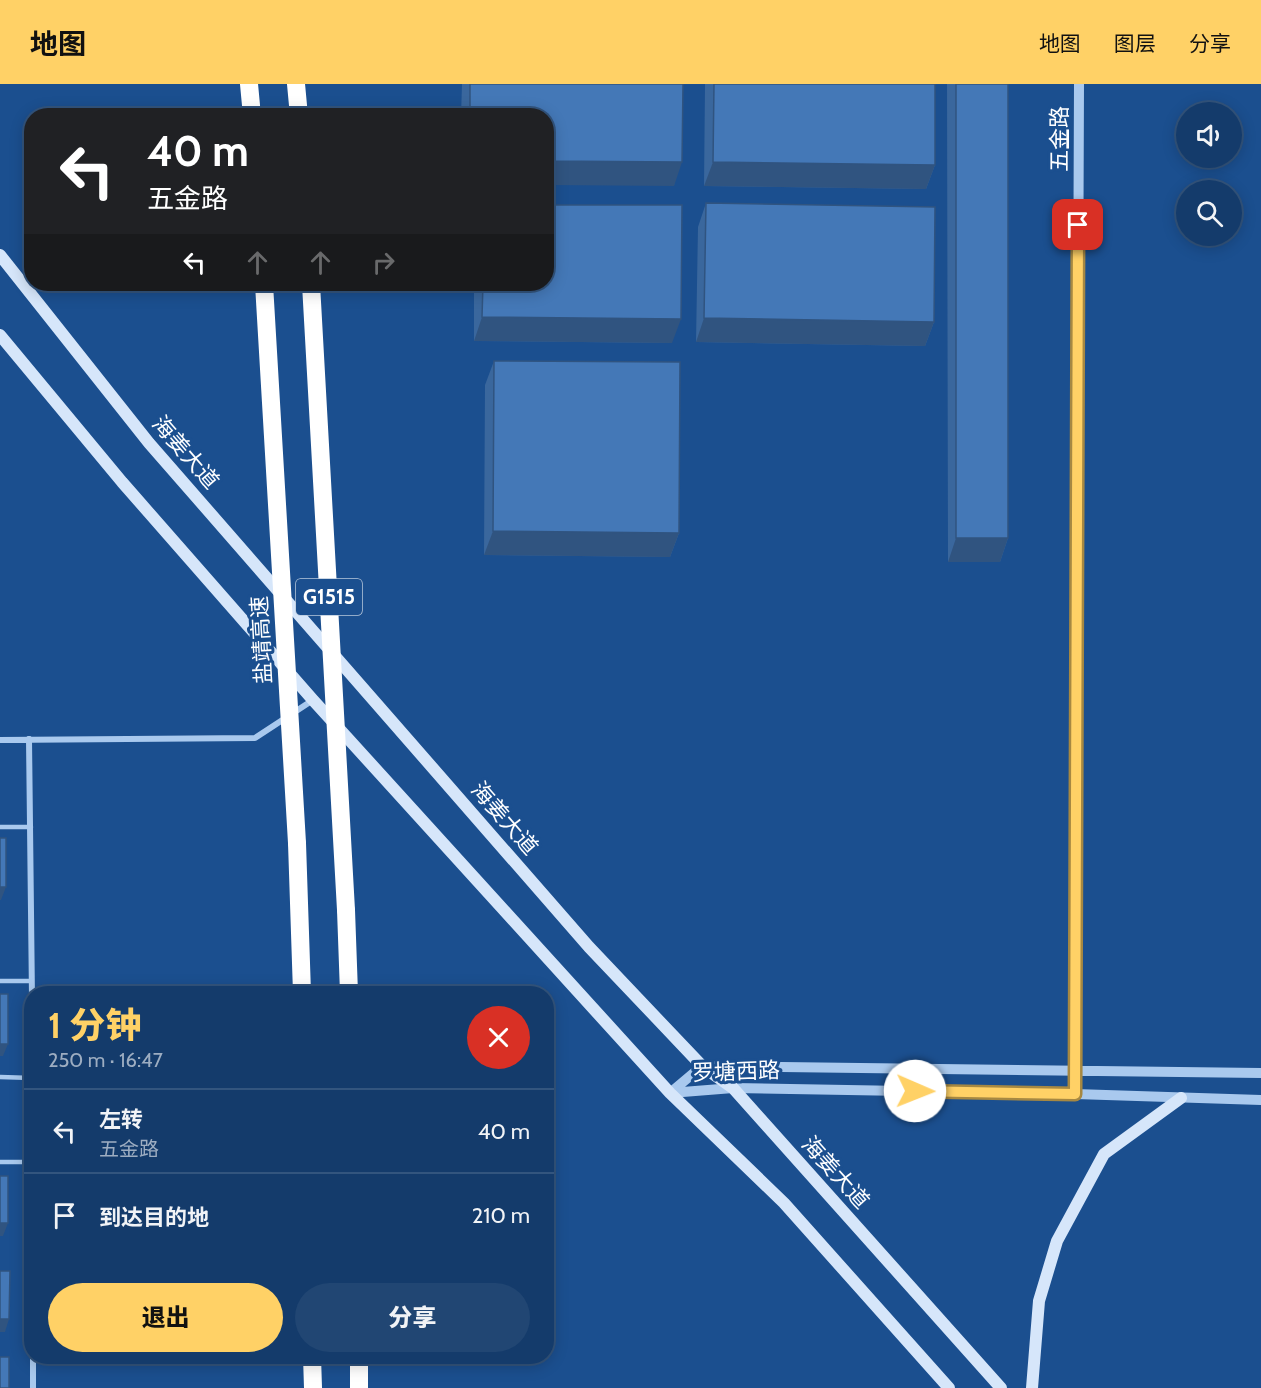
<!DOCTYPE html>
<html lang="zh">
<head>
<meta charset="utf-8">
<style>
	body { margin:0; font-family:Cabin,"Noto Sans SC",sans-serif; background:#214673; color:#f1f3f6; height:100vh; display:flex; flex-direction:column; font-size:22px; white-space:nowrap }
	* { box-sizing:border-box; margin:0 }
	p { font-size:20px; color:#9dadc1 }
	.icon { flex:none; width:33px; height:33px; fill:none; stroke:currentColor; stroke-width:2; stroke-linecap:round; stroke-linejoin:round }
	.map { position:relative; flex:1; overflow:hidden }
	.sheet { position:absolute; left:24px; top:902px; width:530px; height:378px; display:flex; flex-direction:column; background:#143b6b; border-radius:24px; box-shadow:0 3px 15px #0003,0 0 0 2px #33557e }
	.sheet>* { flex:none }
	.top-card { position:absolute; left:24px; top:24px; width:530px; height:183px; border-radius:24px; box-shadow:0 3px 15px #0003,0 0 0 2px #33557e; background:#202124; color:#fff; overflow:hidden }
	.controls { position:absolute; left:1176px; top:18px; display:grid; gap:12px }
	.controls a { display:grid; place-items:center; width:66px; height:66px; border-radius:50%; background:#143b6b; box-shadow:0 3px 15px #0003,0 0 0 2px #33557e; font-size:30px }
	.pin { position:absolute; display:grid; place-items:center; width:51px; height:51px; color:#fff; margin:-26px; border-radius:12px; box-shadow:0 3px 9px #0006 }
	.me { position:absolute; width:66px; margin:-33px; rotate:91deg; stroke-linejoin:round; filter:drop-shadow(0 0 4px #0008) }
	.turn { display:flex; align-items:center; gap:21px; height:126px; padding:0 24px; font-size:27px }
	.turn .icon { width:78px; height:78px; stroke-width:2.5 }
	.turn b { display:block; font-size:42px; line-height:51px }
	.lanes { display:flex; align-items:center; height:57px; padding:0 24px; background:#0003; justify-content:center; gap:30px; direction:ltr }
	.lanes .off { opacity:.35 }
	.round { display:grid; place-items:center; flex:none; width:63px; height:63px; border-radius:32px; background:#214673 }
	.headline { display:flex; align-items:center; justify-content:space-between; height:102px; padding:0 24px }
	h1 { font-size:36px; font-weight:800; line-height:45px; color:#ffd166 }
	.button { display:flex; gap:12px; margin-top:auto; padding:12px 24px }
	.button a { flex:1; height:69px; border-radius:36px; background:#ffd166; color:#111; font-size:24px; font-weight:800; line-height:69px; text-align:center }
	.button a+a { background:#214673; color:#f1f3f6 }
	ul { padding:0; list-style:none }
	li { display:flex; align-items:center; gap:18px; height:84px; padding:0 24px; border-top:2px solid #33557e }
	li div { flex:1 }
	li b { display:block; font-size:22px }
	li em { font-style:normal }
	header { display:flex; align-items:center; gap:36px; box-sizing:border-box; height:84px; padding:0 30px; background:#ffd166; color:#111 }
	header strong { font-size:28px }
	nav { display:flex; gap:33px; margin-inline-start:auto; font-size:21px }
	.map>svg:first-child { display:block }
	.lines { fill:none; stroke-linecap:round; stroke-linejoin:round }
	.service { stroke:#a9c9ee; stroke-width:4.5 }
	.minor { stroke:#a9c9ee; stroke-width:6 }
	.tertiary { stroke:#a9c9ee; stroke-width:10 }
	.secondary { stroke:#d6e6fa; stroke-width:12 }
	.motorway { stroke:#fff; stroke-width:18 }
	.motorway-bridge { stroke:#fff; stroke-width:18 }
	.wall { fill:#3a679d }
	.shaded-wall { fill:#305480 }
	.building { fill:#4478b7; stroke:#305480; stroke-width:1.5 }
	.route-casing { stroke:#a68842; stroke-width:15 }
	.route { stroke:#ffd166; stroke-width:10 }
	.labels { text-anchor:middle; stroke-width:6; stroke-linejoin:round; paint-order:stroke }
	.shield { fill:#1b4f8f; stroke:#bbcadd; stroke-width:1.5 }
	.shield-label { font-size:21px; font-weight:bold; fill:#fff }
	.street-label { font-size:22px; fill:#fff; stroke:#1b4f8f }
</style>
</head>
<body>
<header>
<strong>地图</strong>
<nav><a>地图</a><a>图层</a><a>分享</a></nav>
</header>
<div class="map">
<svg width="1261" height="1304" viewBox="0 0 1261 1304">
	<rect width="100%" height="100%" fill="#1b4f8f"/>
	<g class="lines">
		<path class="service" d="M 0,743 L 31,743
			M 0,897 L 31,897
			M 0,993 L 32,994
			M 0,1078 L 32,1078"/>
		<path class="minor" d="M 29,655 L 32,914
			M 0,656 L 255,654 L 313,616
			M 33,1272 L 33,1304"/>
		<path class="tertiary" d="M 670,1009 L 702,982 L 1261,989
			M 670,1009 L 733,1004 L 1075,1010 L 1261,1016
			M 1075,1010 L 1079,0"/>
		<path class="secondary" d="M 0,171 L 149,359 L 589,863 L 702,982 L 733,1004 L 1001,1304
			M 0,251 L 122,398 L 313,616 L 670,1009 L 784,1119 L 949,1304
			M 1032,1304 L 1039,1217 L 1057,1157 L 1104,1070 L 1181,1014"/>
		<path class="motorway" d="M 249,0 L 252,32
			M 296,0 L 299,32
			M 297,759 L 302,909
			M 346,826 L 349,909
			M 312,1272 L 313,1304
			M 359,1272 L 359,1304"/>
		<path class="motorway-bridge" d="M 264,200 L 297,759
			M 311,200 L 346,826"/>
	</g>
	<path class="wall" d="M 462,0 L 683,0 L 674,102 L 546,32 L 461,32 Z
		M 705,0 L 935,0 L 935,81 L 926,105 L 704,102 Z
		M 947,0 L 1008,0 L 1008,454 L 1000,478 L 948,478 Z
		M 706,119 L 934,238 L 925,262 L 696,258 L 698,143 Z
		M 474,200 L 546,200 L 672,259 L 474,257 Z
		M 494,277 L 679,449 L 670,473 L 484,471 L 485,301 Z"/>
	<path class="shaded-wall" d="M 546,77 L 682,78 L 674,102 L 546,101 Z
		M 713,78 L 935,81 L 926,105 L 704,102 Z
		M 482,233 L 681,235 L 672,259 L 474,257 Z
		M 704,234 L 934,238 L 925,262 L 696,258 Z
		M 493,447 L 679,449 L 670,473 L 484,471 Z
		M 956,454 L 1008,454 L 1000,478 L 948,478 Z
		M 0,803 L 6,803 L 1,816 L 0,816 Z
		M 0,960 L 8,960 L 3,972 L 0,972 Z
		M 0,1139 L 8,1139 L 3,1152 L 0,1152 Z
		M 0,1235 L 9,1235 L 5,1248 L 0,1248 Z"/>
	<path class="building" d="M 470,0 L 683,0 L 682,78 L 546,77 L 546,32 L 470,32 Z
		M 714,0 L 935,0 L 935,81 L 713,78 Z
		M 956,0 L 1008,0 L 1008,454 L 956,454 Z
		M 706,119 L 935,123 L 934,238 L 704,234 Z
		M 546,121 L 682,121 L 681,235 L 482,233 L 483,200 L 546,200 Z
		M 494,277 L 680,278 L 679,449 L 493,447 Z
		M 0,754 L 6,754 L 6,803 L 0,803 Z
		M 0,910 L 8,910 L 8,960 L 0,960 Z
		M 0,1092 L 8,1092 L 8,1139 L 0,1139 Z
		M 0,1187 L 10,1187 L 9,1235 L 0,1235 Z
		M 0,1273 L 9,1273 L 9,1304 L 0,1304 Z"/>
	<g class="lines">
		<defs>
			<path id="route" d="M 915,1007 L 1075,1010 L 1078,141"/>
		</defs>
		<use href="#route" class="route-casing"/>
		<use href="#route" class="route"/>
	</g>
	<g class="labels">
		<rect class="shield" x="296" y="495" width="66" height="36" rx="4.5"/>
		<g class="shield-label">
			<text x="329" y="520">G1515</text>
		</g>
		<g class="street-label">
			<text transform="translate(1059 55) rotate(-90)" y="8">五金路</text>
			<text transform="translate(186 368) rotate(49)" y="8">海姜大道</text>
			<text transform="translate(261 556) rotate(-93)" y="8">盐靖高速</text>
			<text transform="translate(505 734) rotate(49)" y="8">海姜大道</text>
			<text transform="translate(736 987) rotate(-2)" y="8">罗塘西路</text>
			<text transform="translate(836 1088) rotate(48)" y="8">海姜大道</text>
		</g>
	</g>
</svg>
<div class="controls">
<a><svg class="icon" aria-label="sound" viewBox="0 0 24 24"><path d="M4 9h4l5-4v14l-5-4H4zM17 9q2 3 0 6"/></svg></a>
<a><svg class="icon" aria-label="search" viewBox="0 0 24 24"><circle cx="10" cy="10" r="6"/><path d="M15 15l6 6"/></svg></a>
</div>
<div class="pin" style="left:1078px;top:141px;background:#d93025"><svg class="icon" aria-label="arrive" viewBox="0 0 24 24"><path d="M6 21V4h12l-3 4 3 4H6"/></svg></div>
<svg class="me" style="left:915px;top:1007px" viewBox="-20 -20 40 40"><circle r="19" fill="#fff"/><path d="M0-13L10 11 0 6-10 11z" fill="#ffd166"/></svg>
<div class="top-card">
<div class="turn"><svg class="icon" aria-label="left" viewBox="0 0 24 24"><path d="M17 20v-9H6M10 6l-5 5 5 5"/></svg><div><b>40 m</b>五金路</div></div>
<div class="lanes"><svg class="icon" aria-label="left" viewBox="0 0 24 24"><path d="M17 20v-9H6M10 6l-5 5 5 5"/></svg><svg class="icon off" aria-label="ahead" viewBox="0 0 24 24"><path d="M12 20V5M6 11l6-6 6 6"/></svg><svg class="icon off" aria-label="ahead" viewBox="0 0 24 24"><path d="M12 20V5M6 11l6-6 6 6"/></svg><svg class="icon off" aria-label="right" viewBox="0 0 24 24"><path d="M7 20v-9h11M14 6l5 5-5 5"/></svg></div>
</div>
<section class="sheet">
<div class="headline"><div><h1>1 分钟</h1><p>250 m · 16:47</p></div><a class="round" style="background:#d93025;color:#fff"><svg class="icon" aria-label="close" viewBox="0 0 24 24"><path d="M6 6l12 12M18 6L6 18"/></svg></a></div>
<ul>
<li><svg class="icon" aria-label="left" viewBox="0 0 24 24"><path d="M17 20v-9H6M10 6l-5 5 5 5"/></svg><div><b>左转</b><p>五金路</p></div><em>40 m</em></li>
<li><svg class="icon" aria-label="arrive" viewBox="0 0 24 24"><path d="M6 21V4h12l-3 4 3 4H6"/></svg><div><b>到达目的地</b></div><em>210 m</em></li>
</ul>
<div class="button"><a>退出</a><a>分享</a></div>
</section>
</div>
</body>
</html>
